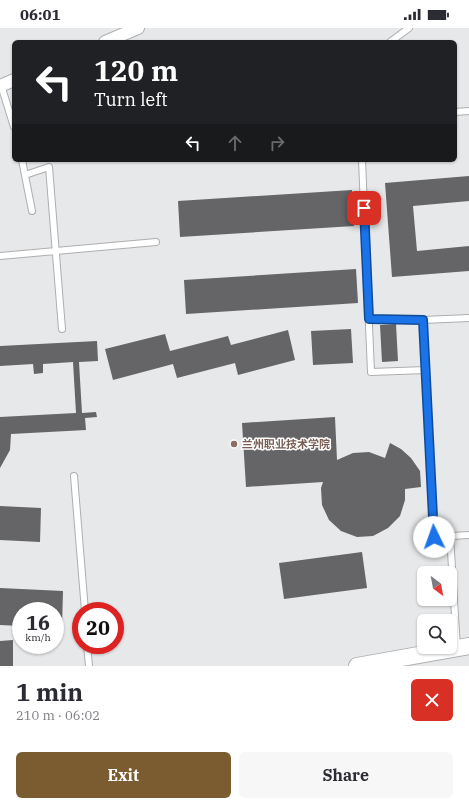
<!DOCTYPE html>
<html lang="en">
<head>
<meta charset="utf-8">
<style>
	body { margin:0; font-family:"IBM Plex Serif","Noto Sans SC",serif; background:#f7f7f7; color:#2b2b33; height:100vh; display:flex; flex-direction:column; font-size:15px; white-space:nowrap }
	* { box-sizing:border-box; margin:0 }
	p { font-size:13px; color:#7c7c81 }
	.icon { flex:none; width:22px; height:22px; fill:none; stroke:currentColor; stroke-width:2; stroke-linecap:round; stroke-linejoin:round }
	.map { position:relative; height:638px; overflow:hidden }
	.drawer { display:flex; flex-direction:column; background:#fff; flex:1 }
	.drawer>* { flex:none }
	.banner { position:absolute; left:12px; top:12px; width:445px; height:122px; border-radius:6px; box-shadow:0 1px 3px #0004; background:#202124; color:#fff; overflow:hidden }
	.needle { width:26px; rotate:148deg }
	.tools { position:absolute; left:417px; top:538px; display:grid; gap:8px }
	.tools a { display:grid; place-items:center; width:40px; height:40px; border-radius:6px; background:#fff; box-shadow:0 1px 3px #0004; font-size:20px }
	.speed { position:absolute; left:12px; top:574px; display:flex; gap:8px; font-size:20px; font-weight:700; text-align:center }
	.speed>* { display:grid; place-content:center; width:52px; height:52px; border-radius:50%; background:#fff; box-shadow:0 1px 3px #0004; line-height:1 }
	.speed small { font-size:10px; font-weight:400 }
	.speed .limit { border:6px solid #d22; background:#fff; color:#111 }
	.pin { position:absolute; display:grid; place-items:center; width:34px; height:34px; color:#fff; margin:-17px; border-radius:8px; box-shadow:0 2px 6px #0006 }
	.me { position:absolute; width:44px; margin:-22px; rotate:357deg; stroke-linejoin:round; filter:drop-shadow(0 0 3px #0008) }
	.turn { display:flex; align-items:center; gap:14px; height:84px; padding:0 16px; font-size:18px }
	.turn .icon { width:52px; height:52px; stroke-width:2.5 }
	.turn b { display:block; font-size:28px; line-height:34px }
	.lanes { display:flex; align-items:center; height:38px; padding:0 16px; background:#0003; justify-content:center; gap:20px; direction:ltr }
	.lanes .off { opacity:.35 }
	.round { display:grid; place-items:center; flex:none; width:42px; height:42px; border-radius:6px; background:#f7f7f7 }
	.summary { display:flex; align-items:center; justify-content:space-between; height:68px; padding:0 16px }
	h1 { font-size:24px; font-weight:800; line-height:30px }
	.button { display:flex; gap:8px; margin-top:auto; padding:8px 16px }
	.button a { flex:1; height:46px; border-radius:6px; background:#7a5c30; color:#fff; font-size:16px; font-weight:800; line-height:46px; text-align:center }
	.button a+a { background:#f7f7f7; color:#2b2b33 }
	.status { display:flex; justify-content:space-between; align-items:center; height:28px; padding:0 20px; background:#fff; direction:ltr }
	.status svg { height:11px; fill:currentColor }
	.map>svg:first-child { display:block }
	.building { fill:#656466 }
	.lines { fill:none; stroke-linecap:round; stroke-linejoin:round }
	.service-casing { stroke:#adaeb0; stroke-width:8 }
	.minor-casing { stroke:#adaeb0; stroke-width:14 }
	.secondary-casing { stroke:#adaeb0; stroke-width:18 }
	.service { stroke:#fff; stroke-width:6 }
	.minor { stroke:#fff; stroke-width:12 }
	.secondary { stroke:#fff; stroke-width:16 }
	.route-casing { stroke:#114b97; stroke-width:10 }
	.route { stroke:#1a73e8; stroke-width:7 }
	.education-dot { fill:#8d6e63; stroke:#fff; stroke-width:1.5 }
	.labels { text-anchor:middle; stroke-width:3; stroke-linejoin:round; paint-order:stroke }
	.education-label { font-size:11px; font-weight:bold; fill:#785e54; stroke:#fff; text-anchor:start }
</style>
</head>
<body>
<div class="status"><b>06:01</b><svg viewBox="0 0 49 12"><path d="M0 12V9h3v3zM5 12V6h3v6zM10 12V3h3v9zM15 12V0h3v12zM26 1h20v11H26zM47 4h2v5h-2z"/></svg></div>
<div class="map">
<svg width="469" height="638" viewBox="0 0 469 638">
	<rect width="100%" height="100%" fill="#e6e8ea"/>
	<path class="building" d="M 469,148 L 469,173 L 413,178 L 417,223 L 469,218 L 469,243 L 392,249 L 385,155 Z
		M 352,162 L 354,198 L 180,209 L 178,173 Z
		M 356,241 L 358,275 L 186,286 L 184,252 Z
		M 396,296 L 398,333 L 382,334 L 380,297 Z
		M 351,301 L 353,335 L 313,337 L 311,303 Z
		M 288,302 L 295,332 L 238,347 L 235,335 L 177,350 L 173,336 L 113,352 L 105,321 L 165,306 L 170,323 L 228,308 L 231,317 Z
		M 97,313 L 98,333 L 79,334 L 82,385 L 96,384 L 97,389 L 85,390 L 86,402 L 11,406 L 10,422 L 0,440 L 0,389 L 76,385 L 73,334 L 43,336 L 43,345 L 34,346 L 33,336 L 0,338 L 0,318 Z
		M 335,389 L 337,432 L 353,425 L 369,424 L 385,430 L 390,415 L 401,421 L 411,430 L 420,443 L 421,459 L 405,461 L 405,472 L 400,488 L 388,500 L 373,508 L 357,509 L 341,503 L 329,492 L 322,477 L 321,460 L 323,454 L 246,459 L 242,395 Z
		M 0,478 L 41,480 L 40,514 L 0,512 Z
		M 362,524 L 367,560 L 284,571 L 279,535 Z
		M 0,560 L 63,563 L 62,599 L 55,599 L 55,583 L 21,583 L 21,598 L 0,597 Z
		M 13,612 L 13,638 L 0,638 L 0,613 Z"/>
	<g class="lines">
		<defs>
			<path id="service" d="M 390,14 L 409,0
				M 1,57 L 14,99
				M 455,84 L 469,83
				M 22,132 L 32,183
				M 362,132 L 371,344 L 426,342
				M 25,147 L 49,139 L 62,301
				M 0,228 L 156,214
				M 369,291 L 423,292 L 469,290
				M 423,292 L 434,509 L 469,507
				M 74,448 L 85,583
				M 450,508 L 457,620
				M 87,617 L 89,638"/>
			<path id="minor" d="M 105,14 L 138,0
				M 0,58 L 14,52"/>
			<path id="secondary" d="M 357,638 L 469,618"/>
		</defs>
		<use href="#service" class="service-casing"/>
		<use href="#minor" class="minor-casing"/>
		<use href="#secondary" class="secondary-casing"/>
		<use href="#service" class="service"/>
		<use href="#minor" class="minor"/>
		<use href="#secondary" class="secondary"/>
	</g>
	<g class="lines">
		<defs>
			<path id="route" d="M 364,180 L 369,291 L 423,292 L 434,509"/>
		</defs>
		<use href="#route" class="route-casing"/>
		<use href="#route" class="route"/>
	</g>
	<circle class="education-dot" cx="234" cy="416" r="4"/>
	<g class="labels">
		<g class="education-label">
			<text x="242" y="420">兰州职业技术学院</text>
		</g>
	</g>
</svg>
<div class="tools">
<a><svg class="needle" viewBox="-14 -14 28 28"><path d="M0-13l5 13h-10z" fill="#e53935"/><path d="M0 13l5-13h-10z" fill="#7c7c81"/></svg></a>
<a><svg class="icon" aria-label="search" viewBox="0 0 24 24"><circle cx="10" cy="10" r="6"/><path d="M15 15l6 6"/></svg></a>
</div>
<div class="speed"><div>16<small>km/h</small></div><div class="limit">20</div></div>
<div class="pin" style="left:364px;top:180px;background:#d93025"><svg class="icon" aria-label="arrive" viewBox="0 0 24 24"><path d="M6 21V4h12l-3 4 3 4H6"/></svg></div>
<svg class="me" style="left:434px;top:509px" viewBox="-20 -20 40 40"><circle r="19" fill="#fff"/><path d="M0-13L10 11 0 6-10 11z" fill="#1a73e8"/></svg>
<div class="banner">
<div class="turn"><svg class="icon" aria-label="left" viewBox="0 0 24 24"><path d="M17 20v-9H6M10 6l-5 5 5 5"/></svg><div><b>120 m</b>Turn left</div></div>
<div class="lanes"><svg class="icon" aria-label="left" viewBox="0 0 24 24"><path d="M17 20v-9H6M10 6l-5 5 5 5"/></svg><svg class="icon off" aria-label="ahead" viewBox="0 0 24 24"><path d="M12 20V5M6 11l6-6 6 6"/></svg><svg class="icon off" aria-label="right" viewBox="0 0 24 24"><path d="M7 20v-9h11M14 6l5 5-5 5"/></svg></div>
</div>
</div>
<section class="drawer">
<div class="summary"><div><h1>1 min</h1><p>210 m · 06:02</p></div><a class="round" style="background:#d93025;color:#fff"><svg class="icon" aria-label="close" viewBox="0 0 24 24"><path d="M6 6l12 12M18 6L6 18"/></svg></a></div>
<div class="button"><a>Exit</a><a>Share</a></div>
</section>
</body>
</html>
